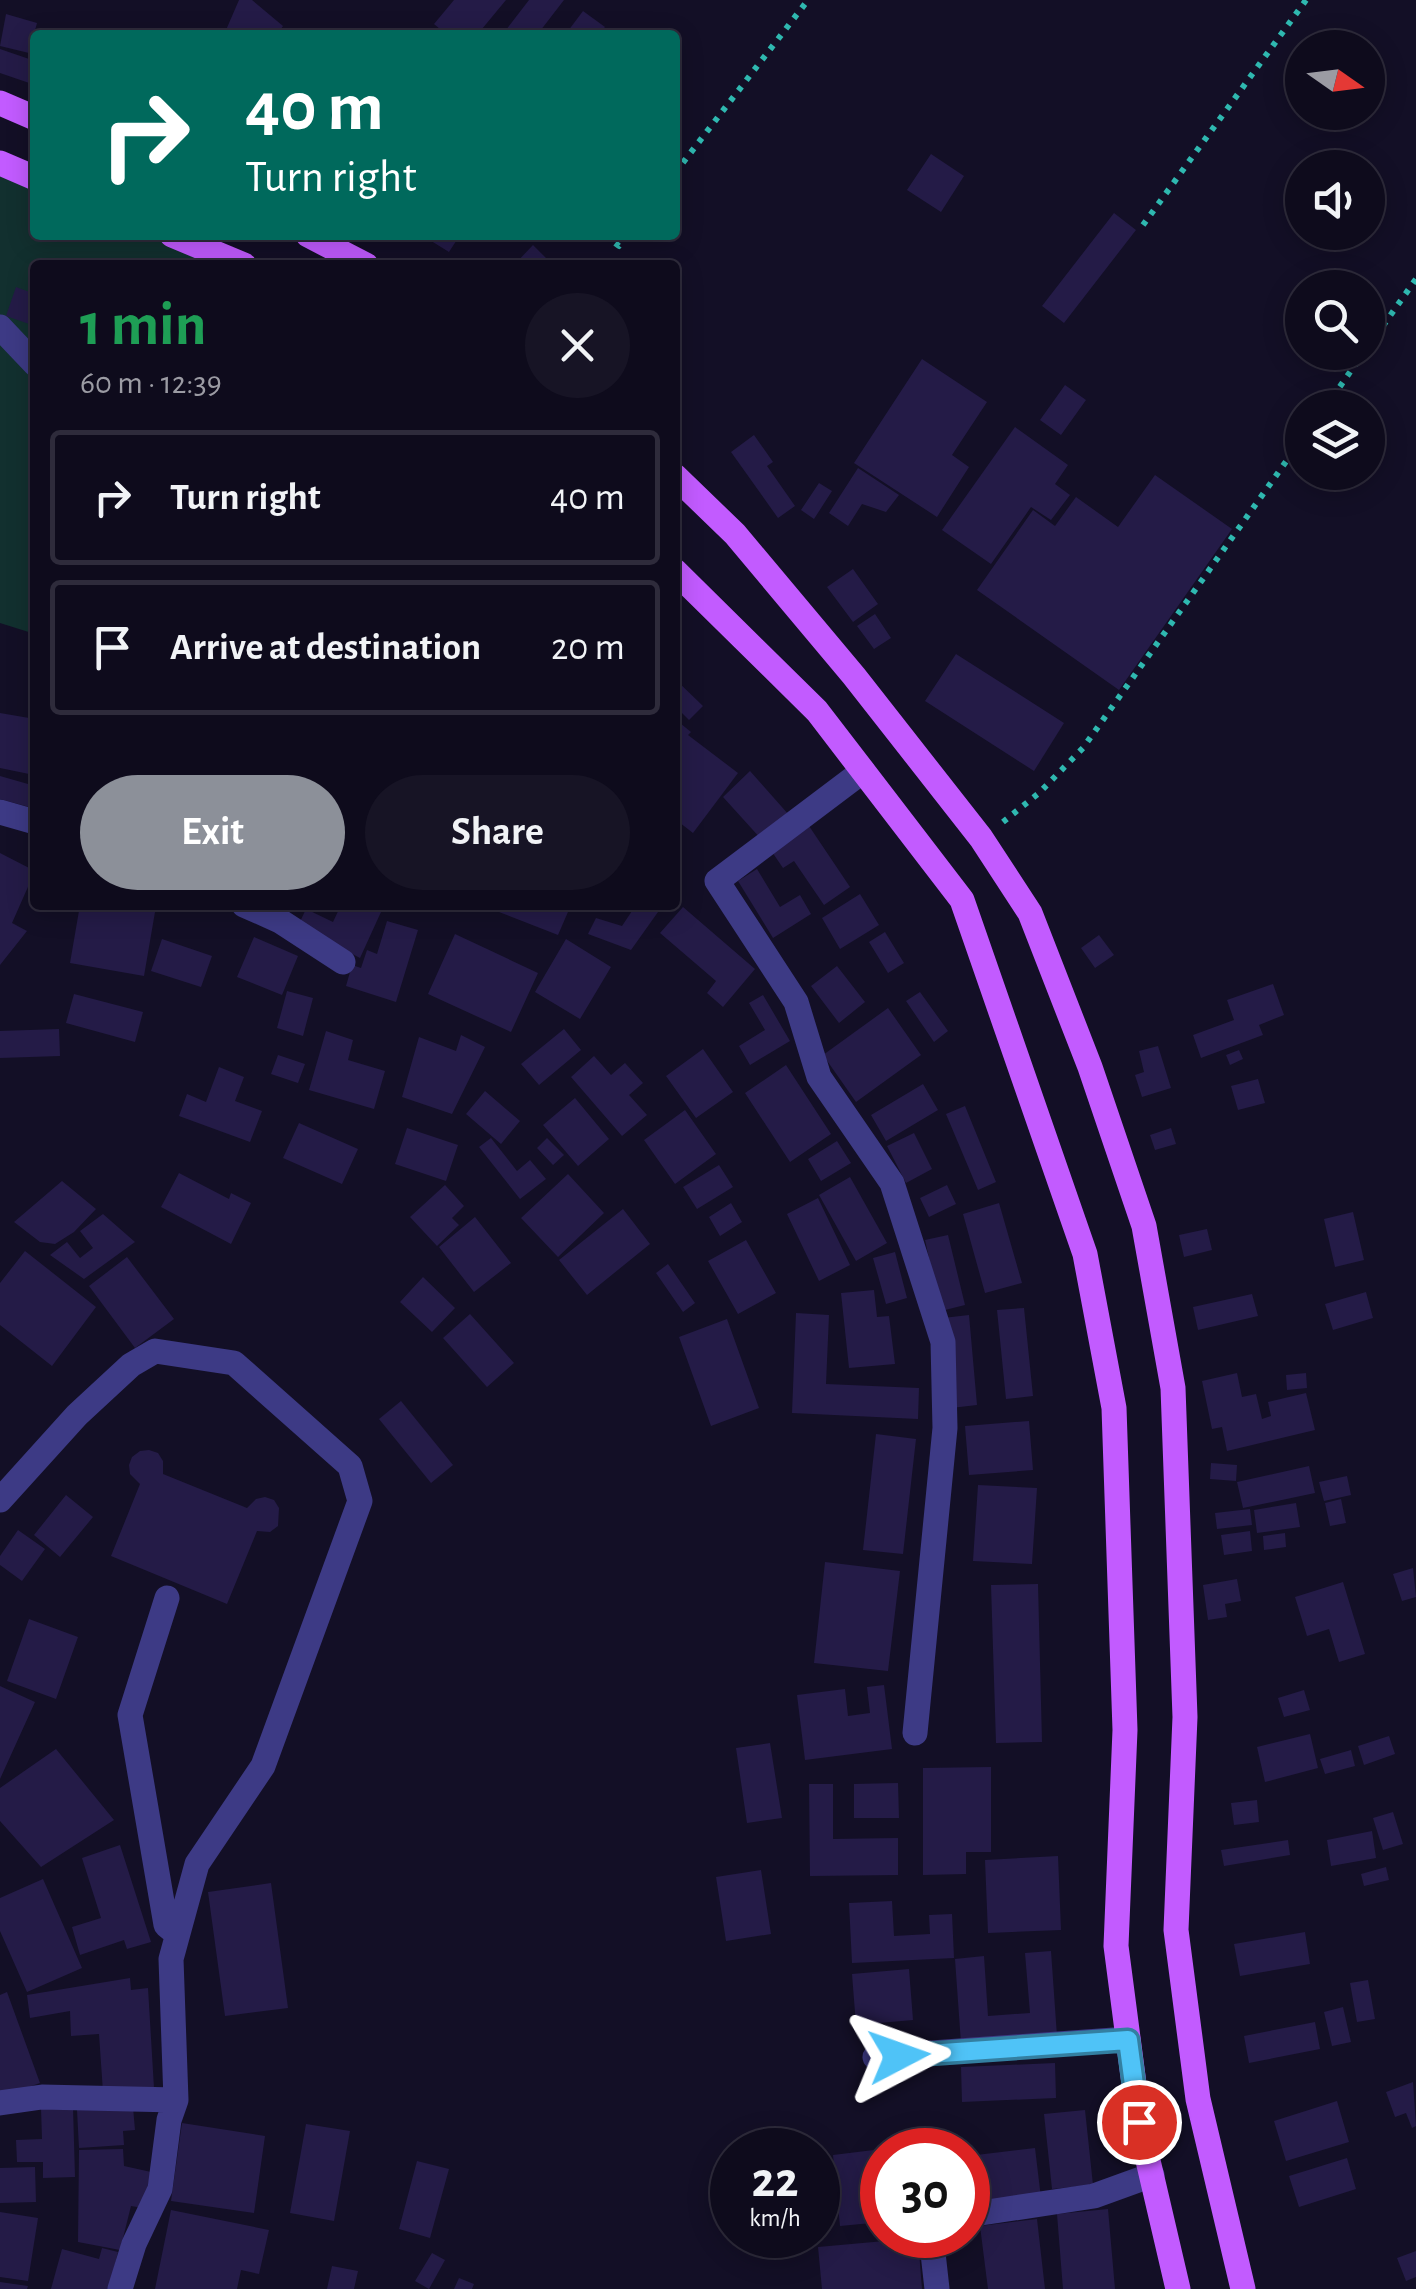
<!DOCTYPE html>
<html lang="en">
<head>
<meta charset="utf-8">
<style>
	body { margin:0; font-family:"Alegreya Sans",sans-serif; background:#171425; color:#f1f3f6; height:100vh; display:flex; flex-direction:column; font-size:38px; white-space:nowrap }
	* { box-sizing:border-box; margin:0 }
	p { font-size:32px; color:#9b9ba3 }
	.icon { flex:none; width:55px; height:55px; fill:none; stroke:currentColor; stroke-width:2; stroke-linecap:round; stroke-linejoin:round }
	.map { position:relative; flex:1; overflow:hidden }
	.panel { position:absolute; left:30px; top:260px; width:650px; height:650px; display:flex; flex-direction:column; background:#0e0b1c; border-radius:10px; box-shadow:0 5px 25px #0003,0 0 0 2px #2e2b3b }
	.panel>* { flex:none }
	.banner { position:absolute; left:30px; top:30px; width:650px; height:210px; border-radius:10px; box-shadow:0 5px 25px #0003,0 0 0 2px #2e2b3b; background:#00695c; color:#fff; overflow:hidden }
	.needle { width:65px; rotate:104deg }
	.buttons { position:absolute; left:1285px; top:30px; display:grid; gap:20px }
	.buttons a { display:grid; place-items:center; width:100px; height:100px; border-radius:50%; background:#0e0b1c; box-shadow:0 5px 25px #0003,0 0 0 2px #2e2b3b; font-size:50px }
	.speed { position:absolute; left:710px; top:2128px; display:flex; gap:20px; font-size:50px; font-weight:700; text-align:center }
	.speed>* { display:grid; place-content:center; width:130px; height:130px; border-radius:50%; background:#0e0b1c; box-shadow:0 5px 25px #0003,0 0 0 2px #2e2b3b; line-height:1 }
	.speed small { font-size:25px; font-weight:400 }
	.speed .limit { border:15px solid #d22; background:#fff; color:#111 }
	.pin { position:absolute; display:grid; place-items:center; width:85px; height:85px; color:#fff; margin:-42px; border:5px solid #fff; border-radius:50%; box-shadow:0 2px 10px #0007 }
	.me { position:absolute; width:110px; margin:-55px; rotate:86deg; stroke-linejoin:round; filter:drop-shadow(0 0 8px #0008) }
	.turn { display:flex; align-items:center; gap:35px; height:210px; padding:0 50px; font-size:45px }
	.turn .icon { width:130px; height:130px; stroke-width:2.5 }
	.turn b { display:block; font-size:70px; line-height:85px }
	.round { display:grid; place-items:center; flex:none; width:105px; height:105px; border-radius:52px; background:#171425 }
	.head { display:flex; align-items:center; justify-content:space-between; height:170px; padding:0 50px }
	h1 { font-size:60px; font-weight:700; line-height:75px; color:#1e9e55 }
	.action { display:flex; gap:20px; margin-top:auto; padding:20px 50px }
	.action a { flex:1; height:115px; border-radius:60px; background:#8c9099; color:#fff; font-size:40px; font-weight:700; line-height:115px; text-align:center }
	.action a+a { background:#171425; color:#f1f3f6 }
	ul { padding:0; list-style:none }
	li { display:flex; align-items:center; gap:30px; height:135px; margin:0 20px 15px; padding:0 30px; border:5px solid #2e2b3b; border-radius:10px }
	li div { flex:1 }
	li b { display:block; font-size:38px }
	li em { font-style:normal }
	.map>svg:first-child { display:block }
	.park { fill:#12302f }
	.building { fill:#241b47 }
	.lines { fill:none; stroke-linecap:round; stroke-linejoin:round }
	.path { stroke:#2fb8b0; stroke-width:6; stroke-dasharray:5 8; stroke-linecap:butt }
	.minor { stroke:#3d3a85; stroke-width:25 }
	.major { stroke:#c25bff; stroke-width:25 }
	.route-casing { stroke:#337fa1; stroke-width:25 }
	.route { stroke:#4fc3f7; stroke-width:18 }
</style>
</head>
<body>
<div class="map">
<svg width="1416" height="2289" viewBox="0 0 1416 2289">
	<rect width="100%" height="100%" fill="#130f26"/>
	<path class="park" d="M 0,163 L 35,178 L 35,235 L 172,235 L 244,265 L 35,265 L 35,634 L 0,623 Z"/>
	<path class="building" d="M 239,0 L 252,0 L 283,26 L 277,35 L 237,35 L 226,30 Z
		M 454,0 L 506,0 L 477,35 L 447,35 L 434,24 Z
		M 529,0 L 564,0 L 537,35 L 502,35 Z
		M 583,11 L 605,27 L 598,35 L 565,35 Z
		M 6,14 L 37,23 L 29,53 L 0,46 Z
		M 0,49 L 35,61 L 35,85 L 0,73 Z
		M 931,154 L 964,176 L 941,212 L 907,190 Z
		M 1114,213 L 1136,230 L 1064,323 L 1042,306 Z
		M 431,235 L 460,235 L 449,252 L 428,239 Z
		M 533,245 L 553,265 L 514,265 Z
		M 16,287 L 35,294 L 35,326 L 6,316 Z
		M 922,359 L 987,402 L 952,455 L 969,467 L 937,517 L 854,463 Z
		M 1065,385 L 1086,400 L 1061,435 L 1040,420 Z
		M 1015,427 L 1068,465 L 1055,484 L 1070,495 L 1051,520 L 1031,507 L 991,564 L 942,530 Z
		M 754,435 L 773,462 L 767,466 L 795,506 L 778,518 L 731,452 Z
		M 858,468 L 899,495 L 886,512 L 862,504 L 848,526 L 829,513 Z
		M 1155,475 L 1232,529 L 1119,690 L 977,590 L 1033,510 L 1055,526 L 1076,497 L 1118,527 Z
		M 819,483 L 832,491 L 814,519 L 801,510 Z
		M 853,569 L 878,604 L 853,622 L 827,587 Z
		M 875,614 L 891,638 L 874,649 L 857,626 Z
		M 956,654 L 1064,723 L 1034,771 L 925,701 Z
		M 675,679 L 703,706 L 689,720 L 675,706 Z
		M 0,713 L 35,719 L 34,775 L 0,768 Z
		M 675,719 L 691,732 L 688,735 L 738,773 L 693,833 L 675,819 Z
		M 750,771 L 789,815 L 762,840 L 723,797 Z
		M 0,776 L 35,786 L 29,807 L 0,799 Z
		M 807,823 L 850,887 L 824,905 L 794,861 L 783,868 L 770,849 Z
		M 0,853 L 35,871 L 12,923 L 27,931 L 0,965 Z
		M 757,869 L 780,907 L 800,895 L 811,914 L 773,938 L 738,881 Z
		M 860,894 L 879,925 L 840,949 L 822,918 Z
		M 80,905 L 116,905 L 155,912 L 144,976 L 70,963 Z
		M 341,905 L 367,905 L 381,912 L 360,958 L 298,926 L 306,909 L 333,922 Z
		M 481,905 L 571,905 L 558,935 Z
		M 636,905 L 663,905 L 631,950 L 588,934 L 596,918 L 622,926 Z
		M 683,907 L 755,969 L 723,1007 L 707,993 L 716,981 L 660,933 Z
		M 387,921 L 418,930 L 396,1002 L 346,986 L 352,965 L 361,968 L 367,950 L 377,954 Z
		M 885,932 L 904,963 L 888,973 L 869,942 Z
		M 455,934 L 538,973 L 511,1032 L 428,994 Z
		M 1099,935 L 1114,955 L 1095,968 L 1081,948 Z
		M 254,937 L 298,956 L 282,995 L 237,977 Z
		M 162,939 L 212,956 L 201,987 L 151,971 Z
		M 566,939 L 611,967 L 580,1019 L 535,992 Z
		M 837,966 L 865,1002 L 839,1023 L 811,986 Z
		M 1273,984 L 1284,1015 L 1259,1025 L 1263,1035 L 1201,1058 L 1193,1035 L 1234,1020 L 1227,1000 Z
		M 287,991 L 313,998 L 303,1036 L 277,1028 Z
		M 920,992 L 948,1031 L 934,1042 L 906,1001 Z
		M 74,994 L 143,1012 L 135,1042 L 66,1023 Z
		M 763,995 L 790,1041 L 750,1065 L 739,1046 L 765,1030 L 749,1003 Z
		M 888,1008 L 921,1055 L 856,1102 L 823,1055 Z
		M 59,1029 L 60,1056 L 0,1058 L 0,1031 Z
		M 564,1029 L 581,1050 L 539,1085 L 521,1064 Z
		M 326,1031 L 353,1040 L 348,1060 L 385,1071 L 374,1109 L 309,1090 Z
		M 461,1035 L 485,1047 L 452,1114 L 402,1097 L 419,1037 L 456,1051 Z
		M 1158,1046 L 1171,1088 L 1142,1097 L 1135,1075 L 1144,1072 L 1139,1051 Z
		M 703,1049 L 733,1092 L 696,1118 L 666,1076 Z
		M 1239,1050 L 1243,1059 L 1230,1065 L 1226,1055 Z
		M 278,1055 L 305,1064 L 298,1083 L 271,1074 Z
		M 594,1056 L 611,1075 L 625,1063 L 643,1083 L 629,1095 L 647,1115 L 622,1136 L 571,1077 Z
		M 786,1065 L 831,1134 L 790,1162 L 745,1093 Z
		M 219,1067 L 244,1077 L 235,1101 L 262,1111 L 250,1142 L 179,1116 L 187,1094 L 206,1102 Z
		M 1258,1079 L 1265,1103 L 1238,1110 L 1231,1086 Z
		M 923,1084 L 938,1110 L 886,1141 L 871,1115 Z
		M 485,1091 L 520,1121 L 501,1144 L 466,1114 Z
		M 575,1098 L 609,1139 L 578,1166 L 543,1125 Z
		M 965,1106 L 996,1182 L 978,1190 L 946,1114 Z
		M 685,1110 L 716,1154 L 675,1184 L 644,1140 Z
		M 299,1123 L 358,1149 L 342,1184 L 283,1158 Z
		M 407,1128 L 458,1145 L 446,1181 L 395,1164 Z
		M 1171,1128 L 1176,1144 L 1155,1150 L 1150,1135 Z
		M 914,1133 L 932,1169 L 906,1183 L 887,1146 Z
		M 491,1138 L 517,1171 L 530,1160 L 546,1179 L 520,1199 L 479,1147 Z
		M 547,1138 L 564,1155 L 553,1165 L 537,1148 Z
		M 837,1141 L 851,1163 L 821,1181 L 808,1159 Z
		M 719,1165 L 733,1187 L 697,1209 L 683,1187 Z
		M 179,1173 L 229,1199 L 231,1193 L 251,1203 L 231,1244 L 161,1207 Z
		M 568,1174 L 604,1213 L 558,1257 L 521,1218 Z
		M 850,1177 L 887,1243 L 856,1261 L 819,1195 Z
		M 62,1181 L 96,1209 L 74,1232 L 55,1244 L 40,1242 L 14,1222 Z
		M 445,1185 L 464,1206 L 452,1218 L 459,1225 L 437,1246 L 410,1217 Z
		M 947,1185 L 956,1204 L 929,1217 L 920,1198 Z
		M 818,1198 L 850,1265 L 819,1281 L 787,1214 Z
		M 731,1203 L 742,1222 L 720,1236 L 709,1217 Z
		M 999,1203 L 1022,1283 L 985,1293 L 963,1214 Z
		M 623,1209 L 650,1244 L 587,1295 L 559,1260 Z
		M 1353,1212 L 1364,1260 L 1335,1267 L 1324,1219 Z
		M 103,1214 L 135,1242 L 84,1279 L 50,1255 L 67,1242 L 80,1258 L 93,1248 L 80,1231 Z
		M 475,1217 L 511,1263 L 474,1292 L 439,1247 Z
		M 1207,1229 L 1212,1250 L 1184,1257 L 1179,1235 Z
		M 948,1235 L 965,1305 L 941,1311 L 925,1240 Z
		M 746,1240 L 776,1293 L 738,1314 L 708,1261 Z
		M 25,1251 L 96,1307 L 52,1366 L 0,1325 L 0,1283 Z
		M 895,1252 L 907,1298 L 886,1304 L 873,1258 Z
		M 127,1257 L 174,1319 L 135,1348 L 89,1286 Z
		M 668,1264 L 695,1303 L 683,1312 L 656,1273 Z
		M 423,1277 L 455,1308 L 432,1332 L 400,1302 Z
		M 874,1290 L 877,1317 L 889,1316 L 895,1364 L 849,1368 L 841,1293 Z
		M 1366,1292 L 1373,1318 L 1333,1330 L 1325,1304 Z
		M 1252,1294 L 1258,1316 L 1198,1330 L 1193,1307 Z
		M 1024,1308 L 1033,1396 L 1006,1399 L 997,1310 Z
		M 796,1313 L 829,1315 L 826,1384 L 919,1388 L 918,1419 L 792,1413 Z
		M 470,1314 L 514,1363 L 487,1387 L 443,1338 Z
		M 969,1315 L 977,1405 L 951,1408 L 943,1318 Z
		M 727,1319 L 759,1408 L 711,1426 L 679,1337 Z
		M 1237,1373 L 1242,1397 L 1256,1394 L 1262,1419 L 1271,1416 L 1268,1402 L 1306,1393 L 1315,1430 L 1227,1451 L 1222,1427 L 1212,1429 L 1202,1381 Z
		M 1306,1373 L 1307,1388 L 1287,1390 L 1286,1375 Z
		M 401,1401 L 453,1465 L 431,1483 L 379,1419 Z
		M 1029,1421 L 1033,1470 L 969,1475 L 965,1426 Z
		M 876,1434 L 916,1439 L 903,1554 L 863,1550 Z
		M 149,1450 L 158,1453 L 163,1461 L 163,1474 L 247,1508 L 256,1499 L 265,1497 L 274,1500 L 279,1508 L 278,1526 L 270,1532 L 257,1531 L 227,1604 L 111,1556 L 140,1484 L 130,1474 L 129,1465 L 132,1457 L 140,1451 Z
		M 1211,1463 L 1237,1465 L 1236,1481 L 1210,1479 Z
		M 1309,1466 L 1315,1493 L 1243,1508 L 1237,1482 Z
		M 1347,1476 L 1351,1495 L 1324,1501 L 1319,1482 Z
		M 978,1485 L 1037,1488 L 1032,1564 L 973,1561 Z
		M 66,1495 L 93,1517 L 60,1557 L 34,1535 Z
		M 1341,1499 L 1346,1523 L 1330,1526 L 1325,1503 Z
		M 1296,1503 L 1300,1527 L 1257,1533 L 1254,1510 Z
		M 1250,1509 L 1252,1525 L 1217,1529 L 1215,1513 Z
		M 18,1530 L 45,1549 L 22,1581 L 0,1565 L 0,1556 Z
		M 1250,1531 L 1252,1551 L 1224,1555 L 1221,1535 Z
		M 1285,1533 L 1286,1547 L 1264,1550 L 1263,1536 Z
		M 825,1562 L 900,1571 L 888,1671 L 814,1663 Z
		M 1413,1568 L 1416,1597 L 1402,1601 L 1393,1574 Z
		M 1237,1579 L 1241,1601 L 1225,1604 L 1227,1617 L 1208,1620 L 1203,1585 Z
		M 1343,1582 L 1365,1654 L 1339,1662 L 1329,1629 L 1307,1636 L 1295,1597 Z
		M 1038,1584 L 1042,1742 L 996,1743 L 991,1585 Z
		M 29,1619 L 78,1637 L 56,1699 L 7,1681 Z
		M 884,1685 L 892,1749 L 805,1760 L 797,1695 L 845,1689 L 848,1716 L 870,1713 L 867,1687 Z
		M 0,1686 L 35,1702 L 0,1779 Z
		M 1304,1690 L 1310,1710 L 1284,1717 L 1278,1698 Z
		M 1310,1734 L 1318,1768 L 1265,1782 L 1257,1747 Z
		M 1389,1736 L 1395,1754 L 1364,1765 L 1358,1746 Z
		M 770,1743 L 782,1818 L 747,1823 L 736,1748 Z
		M 56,1749 L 114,1820 L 41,1867 L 0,1821 L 0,1788 Z
		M 1351,1750 L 1355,1766 L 1325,1774 L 1320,1759 Z
		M 991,1767 L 991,1852 L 966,1852 L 966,1874 L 923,1875 L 923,1768 Z
		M 898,1783 L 899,1818 L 854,1818 L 854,1784 Z
		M 809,1784 L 833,1784 L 833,1839 L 898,1838 L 898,1875 L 810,1876 Z
		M 1257,1800 L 1259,1822 L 1234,1825 L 1231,1803 Z
		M 1393,1812 L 1403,1844 L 1383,1850 L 1373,1818 Z
		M 1372,1831 L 1376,1858 L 1331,1866 L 1327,1840 Z
		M 1288,1840 L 1290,1855 L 1224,1866 L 1221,1850 Z
		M 120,1845 L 151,1942 L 127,1949 L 124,1940 L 80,1955 L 72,1927 L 101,1918 L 82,1858 Z
		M 1058,1856 L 1061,1930 L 988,1933 L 985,1860 Z
		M 1386,1867 L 1389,1880 L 1364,1886 L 1361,1874 Z
		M 761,1870 L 771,1934 L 726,1941 L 716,1877 Z
		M 43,1879 L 82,1968 L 27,1992 L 0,1931 L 0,1898 Z
		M 271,1883 L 288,2008 L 225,2016 L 208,1892 Z
		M 892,1901 L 894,1936 L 930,1934 L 929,1915 L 952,1914 L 954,1958 L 852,1963 L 849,1903 Z
		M 1305,1932 L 1310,1964 L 1240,1976 L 1234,1944 Z
		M 1051,1951 L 1057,2036 L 961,2043 L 955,1959 L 984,1956 L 988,2016 L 1030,2013 L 1025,1953 Z
		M 909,1969 L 913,2020 L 856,2025 L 852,1974 Z
		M 130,1978 L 131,1990 L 148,1988 L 154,2088 L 103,2092 L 99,2034 L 71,2036 L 70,2011 L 30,2018 L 27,1995 Z
		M 1368,1980 L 1375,2019 L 1357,2022 L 1350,1983 Z
		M 7,1992 L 40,2083 L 0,2097 L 0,1995 Z
		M 1343,2007 L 1351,2042 L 1332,2046 L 1324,2012 Z
		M 1315,2022 L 1320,2049 L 1249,2063 L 1244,2036 Z
		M 1055,2063 L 1056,2098 L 962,2102 L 961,2067 Z
		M 1413,2082 L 1416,2126 L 1412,2128 L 1406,2113 L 1395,2117 L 1386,2092 Z
		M 1337,2101 L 1349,2142 L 1286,2161 L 1274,2121 Z
		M 73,2107 L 75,2177 L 43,2178 L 43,2162 L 17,2162 L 16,2140 L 42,2139 L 41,2108 Z
		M 133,2107 L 135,2130 L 123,2131 L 124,2145 L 79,2148 L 77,2110 Z
		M 1085,2110 L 1093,2185 L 1052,2189 L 1044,2114 Z
		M 182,2123 L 265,2136 L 254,2213 L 171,2201 Z
		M 306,2124 L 350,2131 L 334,2221 L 290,2213 Z
		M 1035,2148 L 1041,2198 L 968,2206 L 968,2156 Z
		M 123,2149 L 124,2166 L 151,2172 L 143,2208 L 131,2206 L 120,2250 L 78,2242 L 79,2150 Z
		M 882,2149 L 882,2222 L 840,2226 L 833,2155 Z
		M 1347,2158 L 1356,2189 L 1299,2207 L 1289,2176 Z
		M 417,2161 L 449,2169 L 430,2238 L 399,2229 Z
		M 35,2167 L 36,2202 L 0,2203 L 0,2168 Z
		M 1108,2209 L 1115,2289 L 1063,2289 L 1057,2214 Z
		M 171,2210 L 269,2230 L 259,2274 L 241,2270 L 237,2289 L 155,2289 Z
		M 0,2212 L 38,2218 L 28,2281 L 0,2277 Z
		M 1037,2219 L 1045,2289 L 988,2289 L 980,2226 Z
		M 918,2238 L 922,2289 L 822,2289 L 818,2247 Z
		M 102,2248 L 118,2252 L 109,2289 L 51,2289 L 62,2249 L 99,2259 Z
		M 1416,2251 L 1416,2277 L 1406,2281 L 1397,2258 Z
		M 432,2253 L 445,2260 L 429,2289 L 415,2281 Z
		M 332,2266 L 358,2271 L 354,2289 L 327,2289 Z
		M 459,2278 L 474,2284 L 472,2289 L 454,2289 Z
		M 0,2282 L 28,2286 L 27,2289 L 0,2289 Z"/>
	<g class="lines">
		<path class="path" d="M 675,173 L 808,0
			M 1143,225 L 1306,0
			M 605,235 L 619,246 L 627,235
			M 1368,347 L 1416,279
			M 1325,408 L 1364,352
			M 1003,822 L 1039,793 L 1083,748 L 1302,439"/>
		<path class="minor" d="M 0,327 L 35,364
			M 863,771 L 717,881 L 796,1002 L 819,1077 L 892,1183 L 943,1342 L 945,1428 L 915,1733
			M 0,812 L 35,822
			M 244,905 L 280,921 L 343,962
			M 0,1500 L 77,1415 L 131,1365 L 155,1351 L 234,1363 L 350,1466 L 360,1501 L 263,1766 L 197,1864 L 171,1959 L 176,2100 L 169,2120 L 160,2189 L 134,2244 L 120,2289
			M 167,1598 L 130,1715 L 166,1925 L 177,1934
			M 875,2057 L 1128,2039
			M 0,2103 L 42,2097 L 176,2100
			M 968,2215 L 1094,2196 L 1152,2175
			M 931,2235 L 937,2289"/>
		<path class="major" d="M 0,103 L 35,118
			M 0,163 L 35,178
			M 172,235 L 244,265
			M 308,235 L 366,265
			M 675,476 L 735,534 L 854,676 L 981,838 L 1030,913 L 1090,1067 L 1144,1226 L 1173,1388 L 1185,1717 L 1176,1930 L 1198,2099 L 1243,2289
			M 675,571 L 817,711 L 962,900 L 1085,1254 L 1114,1408 L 1125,1730 L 1116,1946 L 1139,2122 L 1178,2289"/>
	</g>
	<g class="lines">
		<defs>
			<path id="route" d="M 899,2056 L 1128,2040 L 1139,2122"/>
		</defs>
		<use href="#route" class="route-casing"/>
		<use href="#route" class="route"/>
	</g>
</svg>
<div class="buttons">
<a><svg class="needle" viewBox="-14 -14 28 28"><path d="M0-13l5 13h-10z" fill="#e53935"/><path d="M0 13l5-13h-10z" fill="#9b9ba3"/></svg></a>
<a><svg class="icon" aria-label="sound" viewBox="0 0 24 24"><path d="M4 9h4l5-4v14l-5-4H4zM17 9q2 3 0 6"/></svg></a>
<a><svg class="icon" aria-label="search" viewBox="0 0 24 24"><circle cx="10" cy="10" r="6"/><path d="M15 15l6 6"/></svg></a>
<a><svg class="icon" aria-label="layers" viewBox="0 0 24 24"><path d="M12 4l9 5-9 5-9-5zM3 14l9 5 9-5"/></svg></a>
</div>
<div class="speed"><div>22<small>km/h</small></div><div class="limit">30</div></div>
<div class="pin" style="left:1139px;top:2122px;background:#d93025"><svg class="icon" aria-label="arrive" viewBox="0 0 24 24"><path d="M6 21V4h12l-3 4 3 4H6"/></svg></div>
<svg class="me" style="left:899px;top:2056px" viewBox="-20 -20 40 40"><path d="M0-17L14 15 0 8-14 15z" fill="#4fc3f7" stroke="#fff" stroke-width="4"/></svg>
<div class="banner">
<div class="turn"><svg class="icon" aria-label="right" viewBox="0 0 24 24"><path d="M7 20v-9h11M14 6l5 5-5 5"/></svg><div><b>40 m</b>Turn right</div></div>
</div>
<section class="panel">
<div class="head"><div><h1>1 min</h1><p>60 m · 12:39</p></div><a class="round"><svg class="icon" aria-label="close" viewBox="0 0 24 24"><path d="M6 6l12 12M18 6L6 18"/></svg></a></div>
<ul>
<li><svg class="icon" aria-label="right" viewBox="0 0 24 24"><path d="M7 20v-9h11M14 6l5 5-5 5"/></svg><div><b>Turn right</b></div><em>40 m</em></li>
<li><svg class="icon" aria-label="arrive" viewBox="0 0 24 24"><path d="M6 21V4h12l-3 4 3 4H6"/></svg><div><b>Arrive at destination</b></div><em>20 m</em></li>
</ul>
<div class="action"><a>Exit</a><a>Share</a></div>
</section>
</div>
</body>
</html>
